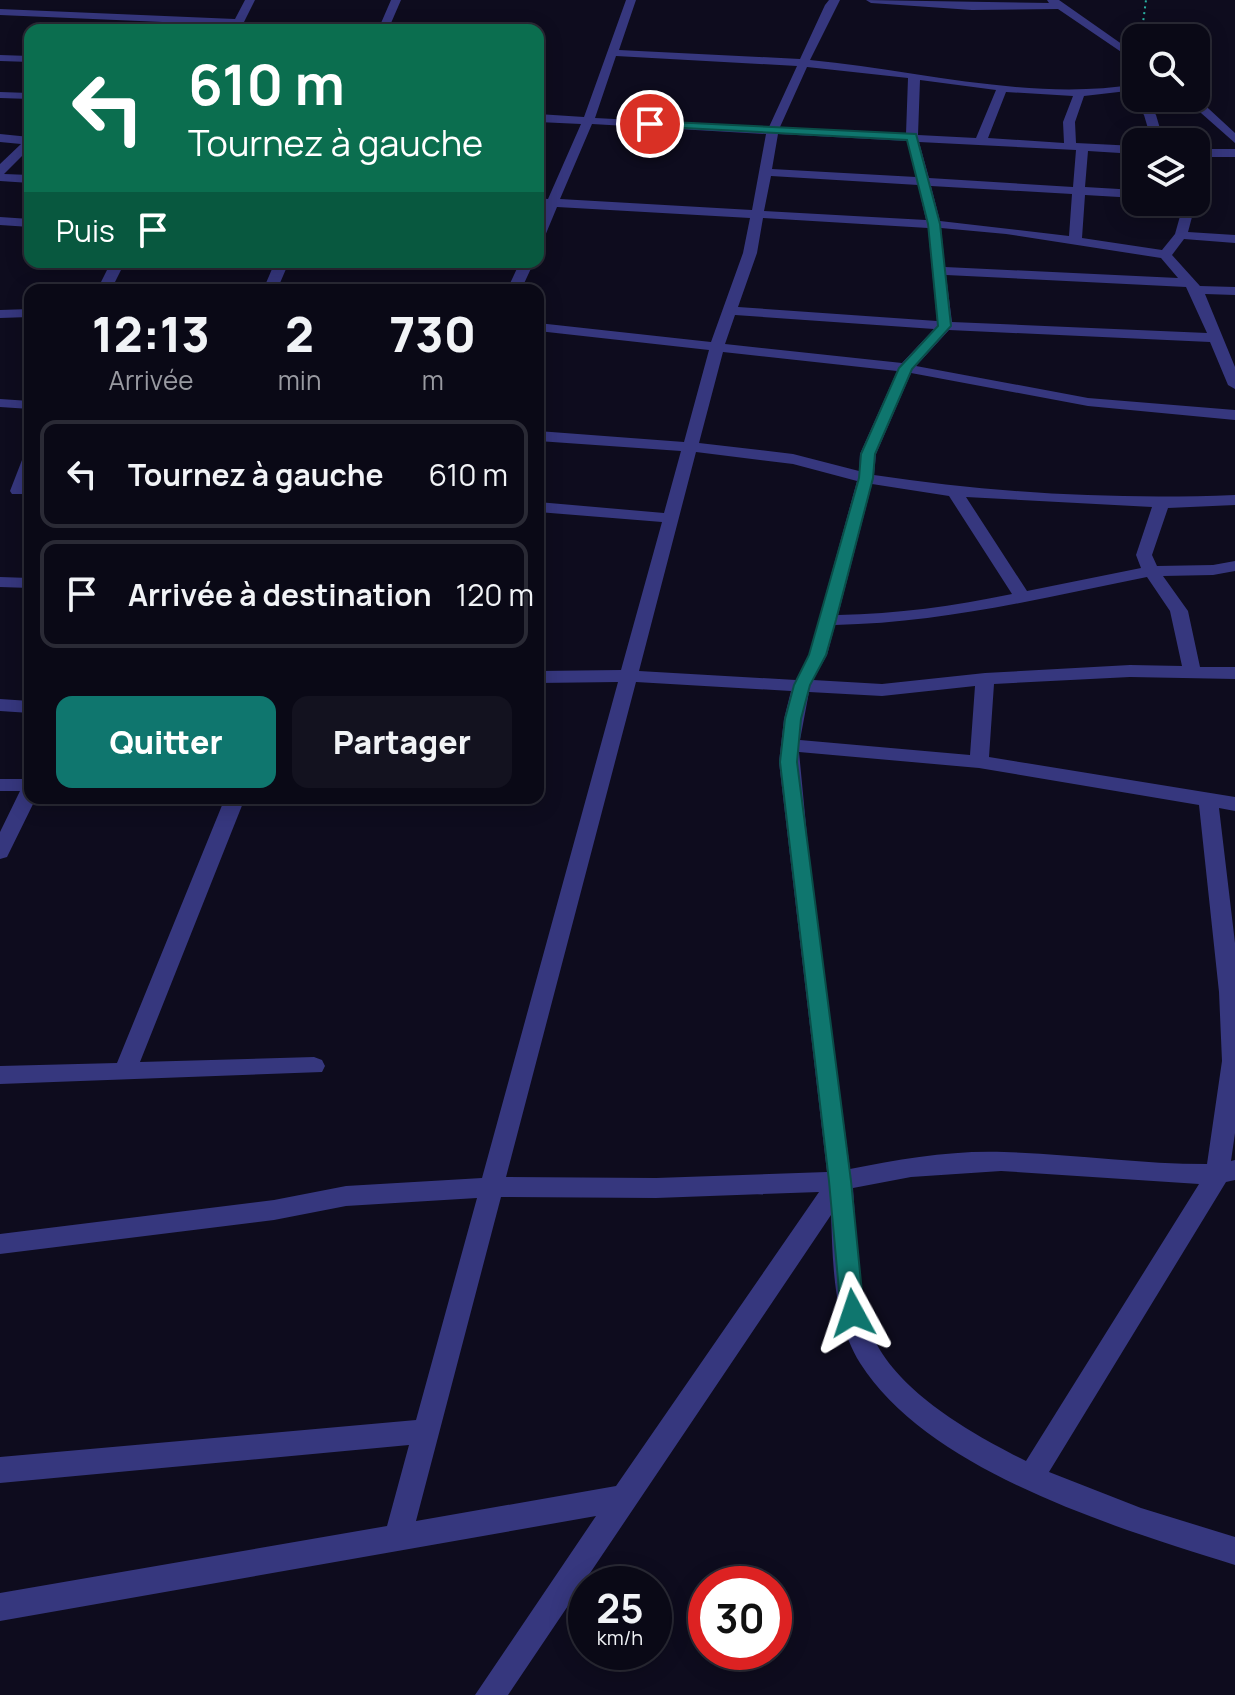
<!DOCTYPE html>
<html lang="fr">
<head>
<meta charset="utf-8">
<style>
	body { margin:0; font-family:Manrope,sans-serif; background:#13121f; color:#f1f3f6; height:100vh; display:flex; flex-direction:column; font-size:30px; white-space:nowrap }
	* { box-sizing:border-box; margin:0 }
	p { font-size:26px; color:#999aa1 }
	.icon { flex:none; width:44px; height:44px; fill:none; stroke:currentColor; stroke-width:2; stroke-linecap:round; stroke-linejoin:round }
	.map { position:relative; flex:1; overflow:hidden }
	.side { position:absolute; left:24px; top:284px; width:520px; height:520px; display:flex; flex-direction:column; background:#0a0916; border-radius:16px; box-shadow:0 4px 20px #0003,0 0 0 2px #2a2a35 }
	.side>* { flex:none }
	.hud { position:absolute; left:24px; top:24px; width:520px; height:244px; border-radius:16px; box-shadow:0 4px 20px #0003,0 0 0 2px #2a2a35; background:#0b6e4f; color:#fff; overflow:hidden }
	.buttons { position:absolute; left:1122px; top:24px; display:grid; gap:16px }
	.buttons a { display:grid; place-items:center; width:88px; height:88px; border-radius:16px; background:#0a0916; box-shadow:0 4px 20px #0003,0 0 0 2px #2a2a35; font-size:40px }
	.speed { position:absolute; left:568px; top:1566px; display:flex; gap:16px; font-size:40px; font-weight:700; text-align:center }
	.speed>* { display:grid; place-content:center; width:104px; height:104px; border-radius:50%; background:#0a0916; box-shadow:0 4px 20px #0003,0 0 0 2px #2a2a35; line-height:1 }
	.speed small { font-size:20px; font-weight:400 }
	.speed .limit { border:12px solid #d22; background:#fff; color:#111 }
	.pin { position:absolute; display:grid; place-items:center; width:68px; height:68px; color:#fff; margin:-34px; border:4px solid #fff; border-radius:50%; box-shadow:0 2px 8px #0007 }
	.me { position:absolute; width:88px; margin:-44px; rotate:355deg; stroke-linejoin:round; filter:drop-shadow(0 0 6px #0008) }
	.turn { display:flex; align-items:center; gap:28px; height:168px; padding:0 32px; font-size:36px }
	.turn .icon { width:104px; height:104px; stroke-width:2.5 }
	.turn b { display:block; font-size:56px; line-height:68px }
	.then { display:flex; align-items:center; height:76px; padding:0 32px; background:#0003; gap:16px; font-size:30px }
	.eta { display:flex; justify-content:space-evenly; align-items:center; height:136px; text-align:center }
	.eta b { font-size:48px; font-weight:800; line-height:56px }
	.cta { display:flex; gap:16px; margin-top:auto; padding:16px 32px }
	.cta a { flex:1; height:92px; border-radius:16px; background:#0f766e; color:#fff; font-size:32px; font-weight:800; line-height:92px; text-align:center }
	.cta a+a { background:#13121f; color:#f1f3f6 }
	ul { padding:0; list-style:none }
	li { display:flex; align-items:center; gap:24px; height:108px; margin:0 16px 12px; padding:0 16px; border:4px solid #2a2a35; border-radius:16px }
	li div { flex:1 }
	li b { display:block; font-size:30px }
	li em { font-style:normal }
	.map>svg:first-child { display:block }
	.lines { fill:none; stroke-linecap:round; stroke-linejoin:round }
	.path { stroke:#2bb1a2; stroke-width:2; stroke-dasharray:2 4; stroke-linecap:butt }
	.street { fill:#36377e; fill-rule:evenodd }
	.route { fill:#0f766e; stroke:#0a4d48; stroke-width:2 }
</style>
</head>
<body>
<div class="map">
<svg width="1235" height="1695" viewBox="0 0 1235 1695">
	<rect width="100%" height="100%" fill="#0e0c1e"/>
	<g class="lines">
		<path class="path" d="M 1141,38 L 1146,0"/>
		<path class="street" d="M 245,0 L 255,0 L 240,30 L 230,30 L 232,25 L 0,15 L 0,9 L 235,19 Z
			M 391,0 L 401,0 L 388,30 L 378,30 Z
			M 626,0 L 636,0 L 619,50 L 800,59 L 825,5 L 829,0 L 840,0 L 810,60 C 915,70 1034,102 1136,84 L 1136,90 L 1084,96 L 1075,122 L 1076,143 L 1136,146 L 1136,154 L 1088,151 L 1085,187 L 1136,190 L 1136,198 L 1085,195 L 1082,238 L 1162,250 L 1175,234 L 1184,202 L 1196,202 L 1188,232 L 1235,235 L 1235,243 L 1184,239 L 1172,255 L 1200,286 L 1235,287 L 1235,295 L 1205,294 L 1235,367 L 1235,389 L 1228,385 L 1210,342 L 949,330 L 916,366 L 1088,398 L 1235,410 L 1235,420 L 1088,406 L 911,373 L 876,454 L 874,475 C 993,493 1115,500 1235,495 L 1235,505 L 1168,508 L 1152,555 L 1157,566 L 1213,565 L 1235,561 L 1235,571 L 1213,575 L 1163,576 L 1188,611 L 1200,667 L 1235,667 L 1235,679 L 1130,677 L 994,684 L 989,757 L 1235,797 L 1235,811 L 1219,808 L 1235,943 L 1235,1133 L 1231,1161 L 1235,1160 L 1235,1180 L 1226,1182 L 1049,1472 L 1141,1508 L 1235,1537 L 1235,1565 C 1117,1528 929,1472 860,1363 C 833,1319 833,1264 831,1215 L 508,1695 L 475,1695 L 596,1516 L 0,1621 L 0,1593 L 387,1526 L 409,1445 L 0,1483 L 0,1457 L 416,1420 L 477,1198 L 346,1206 L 274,1220 L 0,1254 L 0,1234 L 274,1200 L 346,1186 L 482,1178 L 618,682 L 538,683 L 538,671 L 621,670 L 662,522 L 538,512 L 538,502 L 664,513 L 681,451 L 538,441 L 538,431 L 684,442 L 709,350 L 538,331 L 538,323 L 711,342 L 743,253 L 750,218 L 557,207 L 545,236 L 538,240 L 538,221 L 545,206 L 538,206 L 538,198 L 548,199 L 581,124 L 538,122 L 538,114 L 584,117 ZM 616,56 L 797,66 L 769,127 L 595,118 ZM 807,67 L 908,78 L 906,134 L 780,127 ZM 920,80 L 996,90 L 976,138 L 918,135 ZM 1006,92 L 1073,96 L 1063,122 L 1064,143 L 988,138 ZM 592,124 L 766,134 L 752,210 L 560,199 ZM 778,134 L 907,141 L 916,177 L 772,169 ZM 919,142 L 1076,150 L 1073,187 L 929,178 ZM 771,176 L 918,185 L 926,220 L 764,211 ZM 931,186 L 1072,194 L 1069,236 L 940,221 ZM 763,218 L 928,228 L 937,321 L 738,307 L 757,253 ZM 941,228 L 1006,234 L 1161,258 L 1178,278 L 945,267 ZM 946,275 L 1186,287 L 1207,333 L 952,322 ZM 735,315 L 934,329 L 902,363 L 725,344 ZM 723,352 L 897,371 L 860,454 L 859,471 L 793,454 L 699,443 ZM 696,452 L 793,464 L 857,481 L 809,655 L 796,680 L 639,671 ZM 872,484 L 949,496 L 1012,594 C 954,606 897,614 838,615 ZM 966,497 L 1152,507 L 1136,555 L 1141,568 L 1027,591 ZM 1147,577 L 1170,611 L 1182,666 L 1130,665 L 985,673 L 882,684 L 813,680 L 827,655 L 835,625 C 942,623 1043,598 1147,577 ZM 636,682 L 791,691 L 784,719 L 779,762 L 827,1172 L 656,1178 L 506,1177 ZM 975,686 L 970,755 L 800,740 L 809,692 L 882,696 ZM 799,752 L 979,768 L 1199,805 L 1219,992 L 1222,1061 L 1207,1164 C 1139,1164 1072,1154 1004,1152 C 953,1150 900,1159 850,1169 L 810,867 ZM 1001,1171 L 1199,1184 L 1026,1461 C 974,1435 895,1391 872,1334 C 855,1288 857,1236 853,1188 L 911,1177 ZM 819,1192 L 616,1486 L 416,1521 L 501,1197 L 656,1198 Z
			M 866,0 L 1049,3 L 1047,0 L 1059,0 L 1136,54 L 1136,62 L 1058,9 L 972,10 L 871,3 Z
			M 0,55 L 30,56 L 30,62 L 0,61 Z
			M 0,92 L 30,93 L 30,99 L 0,98 Z
			M 1136,95 L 1136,98 L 1144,98 L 1156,115 L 1164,142 L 1152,142 L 1144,115 L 1132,98 Z
			M 1196,97 L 1235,133 L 1235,143 L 1184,98 Z
			M 0,134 L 30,137 L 30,148 L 4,174 L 30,175 L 30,183 L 0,181 L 0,164 L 21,144 L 0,142 Z
			M 1196,149 L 1235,149 L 1235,157 L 1207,157 L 1202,176 L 1196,180 Z
			M 0,217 L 30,219 L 30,227 L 0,225 Z
			M 111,262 L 125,262 L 111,290 L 97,290 Z
			M 275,262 L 289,262 L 277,290 L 263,290 Z
			M 520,262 L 534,262 L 521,290 L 507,290 Z
			M 30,309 L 30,317 L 0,318 L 0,310 Z
			M 0,399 L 30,401 L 30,409 L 0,407 Z
			M 30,455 C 30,470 31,482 24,494 L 12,494 L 10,491 L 22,460 Z
			M 0,577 L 30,578 L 30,588 L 0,587 Z
			M 0,699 L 30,701 L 30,713 L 0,711 Z
			M 0,779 L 30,779 L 30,798 L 36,798 L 7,857 L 0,859 L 0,832 L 20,791 L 0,791 Z
			M 225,798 L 245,798 L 140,1062 L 314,1057 L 322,1060 L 325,1066 L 322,1072 L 0,1084 L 0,1066 L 117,1063 Z"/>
	</g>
	<path class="route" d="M 650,121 L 916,134 L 940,224 L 951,326 L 912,369 L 875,454 L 873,478 L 836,620 L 826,655 L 810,685 L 801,719 L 797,762 L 851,1181 L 864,1313 L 861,1320 L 853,1323 L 844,1320 L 841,1313 L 829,1181 L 780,762 L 785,719 L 794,685 L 809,655 L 859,478 L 861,454 L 899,368 L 938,326 L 928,224 L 907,140 L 646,126 L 646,122 Z"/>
</svg>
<div class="buttons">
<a><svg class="icon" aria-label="search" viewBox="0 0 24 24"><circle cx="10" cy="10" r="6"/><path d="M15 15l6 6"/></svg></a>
<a><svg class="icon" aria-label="layers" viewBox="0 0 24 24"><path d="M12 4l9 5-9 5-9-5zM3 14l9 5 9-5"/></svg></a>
</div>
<div class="speed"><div>25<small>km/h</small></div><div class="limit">30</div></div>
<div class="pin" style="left:650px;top:124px;background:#d93025"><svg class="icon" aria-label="arrive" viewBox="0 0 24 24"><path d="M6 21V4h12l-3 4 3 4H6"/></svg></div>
<svg class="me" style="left:853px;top:1313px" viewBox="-20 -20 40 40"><path d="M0-17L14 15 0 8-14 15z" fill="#0f766e" stroke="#fff" stroke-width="4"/></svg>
<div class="hud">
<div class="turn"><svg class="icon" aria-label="left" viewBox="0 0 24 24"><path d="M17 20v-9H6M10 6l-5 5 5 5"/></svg><div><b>610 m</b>Tournez à gauche</div></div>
<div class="then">Puis<svg class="icon" aria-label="arrive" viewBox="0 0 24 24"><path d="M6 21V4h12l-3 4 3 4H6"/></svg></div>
</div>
<section class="side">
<div class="eta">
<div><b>12:13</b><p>Arrivée</p></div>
<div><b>2</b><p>min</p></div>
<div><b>730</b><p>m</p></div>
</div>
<ul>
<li><svg class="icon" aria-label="left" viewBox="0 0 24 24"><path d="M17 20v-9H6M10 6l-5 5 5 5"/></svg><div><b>Tournez à gauche</b></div><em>610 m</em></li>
<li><svg class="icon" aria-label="arrive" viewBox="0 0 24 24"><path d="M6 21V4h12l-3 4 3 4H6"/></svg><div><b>Arrivée à destination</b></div><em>120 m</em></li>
</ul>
<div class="cta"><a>Quitter</a><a>Partager</a></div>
</section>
</div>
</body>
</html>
